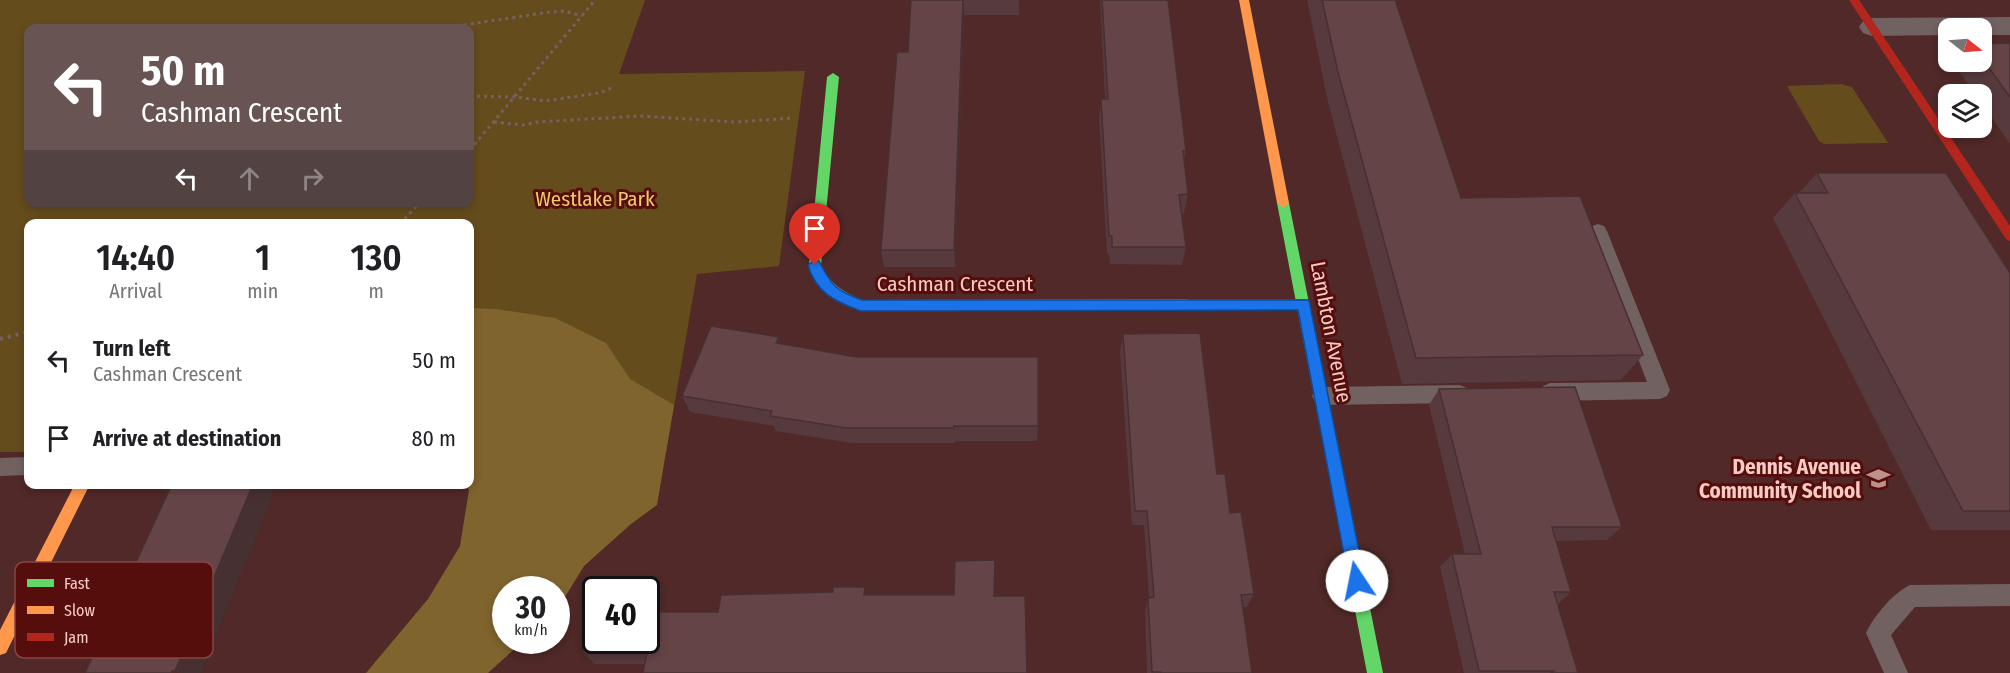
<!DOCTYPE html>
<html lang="en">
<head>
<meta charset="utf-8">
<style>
	body { margin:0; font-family:"Fira Sans Condensed",sans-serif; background:#f6f6f6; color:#202124; height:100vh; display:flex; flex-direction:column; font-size:22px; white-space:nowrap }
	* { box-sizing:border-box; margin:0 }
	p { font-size:20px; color:#757577 }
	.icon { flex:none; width:33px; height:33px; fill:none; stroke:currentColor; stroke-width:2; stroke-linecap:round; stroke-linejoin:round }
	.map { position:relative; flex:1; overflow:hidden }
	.details { position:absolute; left:24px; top:219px; width:450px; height:270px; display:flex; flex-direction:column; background:#fff; border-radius:12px; box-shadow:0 3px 9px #0003 }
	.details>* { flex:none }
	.hud { position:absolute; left:24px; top:24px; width:450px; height:183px; border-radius:12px; box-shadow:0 3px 9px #0003; background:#675453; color:#fff; overflow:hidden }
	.needle { width:39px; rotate:107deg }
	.tools { position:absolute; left:1938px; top:18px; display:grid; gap:12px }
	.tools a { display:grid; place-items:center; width:54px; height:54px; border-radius:12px; background:#fff; box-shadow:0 3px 9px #0003; font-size:30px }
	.speed { position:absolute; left:492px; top:576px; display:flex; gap:12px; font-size:30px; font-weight:700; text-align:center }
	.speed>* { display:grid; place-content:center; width:78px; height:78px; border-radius:50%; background:#fff; box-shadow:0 3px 9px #0003; line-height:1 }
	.speed small { font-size:15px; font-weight:400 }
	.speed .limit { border:3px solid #111; border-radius:9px; background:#fff; color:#111 }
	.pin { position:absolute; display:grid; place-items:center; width:51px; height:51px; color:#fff; margin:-62px -26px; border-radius:50% 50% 50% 0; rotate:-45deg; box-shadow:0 0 6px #0007 }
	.pin .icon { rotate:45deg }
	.me { position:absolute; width:66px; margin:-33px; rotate:349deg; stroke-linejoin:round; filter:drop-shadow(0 0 4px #0008) }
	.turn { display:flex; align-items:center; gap:21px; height:126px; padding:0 18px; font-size:27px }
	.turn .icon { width:78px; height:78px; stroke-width:2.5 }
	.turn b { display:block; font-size:42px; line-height:51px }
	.lanes { display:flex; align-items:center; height:57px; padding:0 18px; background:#0003; justify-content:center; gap:30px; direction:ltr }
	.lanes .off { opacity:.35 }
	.eta { display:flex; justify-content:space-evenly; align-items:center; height:102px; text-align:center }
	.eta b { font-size:36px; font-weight:600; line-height:42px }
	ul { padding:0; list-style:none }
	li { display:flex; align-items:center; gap:18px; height:78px; padding:0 18px }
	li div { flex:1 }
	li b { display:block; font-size:22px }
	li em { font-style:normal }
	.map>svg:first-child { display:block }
	.green { fill:#654c1d; fill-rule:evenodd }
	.forest { fill:#80642e }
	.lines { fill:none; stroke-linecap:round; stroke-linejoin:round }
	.path-far1 { stroke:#756160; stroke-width:3; stroke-dasharray:3 4; stroke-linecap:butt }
	.path { stroke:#756160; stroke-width:4; stroke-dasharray:3 5; stroke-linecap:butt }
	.lane { fill:#716160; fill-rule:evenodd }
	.street { fill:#716160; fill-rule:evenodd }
	.fast { fill:#63d668; fill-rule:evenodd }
	.slow { fill:#ff974d; fill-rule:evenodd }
	.jam { fill:#b3261e; fill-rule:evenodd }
	.wall { fill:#573a3d }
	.shaded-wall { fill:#473032 }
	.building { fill:#654447; stroke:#473032; stroke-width:1.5 }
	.route { fill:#1a73e8; stroke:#114b97; stroke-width:1.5 }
	.labels { text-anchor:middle; stroke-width:6; stroke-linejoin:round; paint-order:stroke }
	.park-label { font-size:21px; fill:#edc86e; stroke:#550e0c }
	.street-label { font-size:21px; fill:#f7cac4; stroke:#550e0c }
	.poi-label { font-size:21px; font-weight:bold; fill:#f7cac4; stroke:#550e0c; text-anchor:end }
	.key { fill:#550e0c; stroke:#864643; stroke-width:1.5 }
	.key-label { font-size:16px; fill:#f7cac4 }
</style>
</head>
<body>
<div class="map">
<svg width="2010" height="673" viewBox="0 0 2010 673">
	<rect width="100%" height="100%" fill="#502928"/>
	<path class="green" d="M 0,0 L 645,0 L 619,74 L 805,71 L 779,266 L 697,274 L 666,453 L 470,452 L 470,224 L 28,224 L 28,452 L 0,452 ZM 28,28 L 470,28 L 470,202 L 28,202 Z
		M 1841,84 L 1852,87 L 1888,143 L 1824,144 L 1819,141 L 1787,86 Z"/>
	<path class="forest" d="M 470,308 L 496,309 L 555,318 L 606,343 L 630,379 L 674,405 L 657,505 L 631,524 L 584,566 L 557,610 L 556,590 L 506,590 L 506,640 L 523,641 L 488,673 L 366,673 L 428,599 L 460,546 L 469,490 L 466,485 L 470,484 Z"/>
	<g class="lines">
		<path class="path-far1" d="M 443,28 L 550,12 L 564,11 L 582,16
			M 470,96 L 516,97 L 545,101 L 599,93 L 614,87
			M 494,122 L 524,125 L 537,122 L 641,116 L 735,122 L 794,118
			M 470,150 L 595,0
			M 400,224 L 420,202"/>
		<path class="path" d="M 0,339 L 28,332"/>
		<path class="lane" d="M 1598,224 L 1604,226 L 1607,231 L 1670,390 L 1667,396 L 1660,399 L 1550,401 L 1543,398 L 1540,392 L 1543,386 L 1550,383 L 1647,382 L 1589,231 L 1592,226 Z
			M 1460,385 L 1467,388 L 1470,394 L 1467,400 L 1460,403 L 1322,405 L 1315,402 L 1312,396 L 1315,390 L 1322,387 Z
			M 28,457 L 28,475 L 0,476 L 0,458 Z
			M 2010,584 L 2010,606 L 1915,607 L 1891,635 L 1908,673 L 1884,673 L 1866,633 C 1873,617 1894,592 1910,585 Z"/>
		<path class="street" d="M 2010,17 L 2010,35 L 1982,35 L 1982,28 L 1948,28 L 1948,35 L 1872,36 L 1863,33 L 1859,27 L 1863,21 L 1872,18 Z"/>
		<path class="fast" d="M 833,73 L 839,77 L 821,265 C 829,283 844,293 862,300 L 1190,299 L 1195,300 L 1197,304 L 1195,308 L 861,310 C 836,302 819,290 809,265 L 827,77 Z
			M 1283,198 L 1289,203 L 1383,673 L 1367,673 L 1277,203 Z"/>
		<path class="slow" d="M 1239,0 L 1249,0 L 1289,203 L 1283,208 L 1277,203 Z
			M 75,484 L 90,484 L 6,653 L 0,655 L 0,630 Z"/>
		<path class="jam" d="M 1849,0 L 1859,0 L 2010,226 L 2010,241 L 2006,239 Z
			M 1190,299 L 1304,299 L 1309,300 L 1311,304 L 1309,308 L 1304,309 L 1190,309 L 1185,308 L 1183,304 L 1185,300 Z"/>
	</g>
	<path class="wall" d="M 911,0 L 1019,0 L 1019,15 L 964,15 L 955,267 L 884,267 L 881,250 L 908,52 Z
		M 1100,0 L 1168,0 L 1186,151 L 1184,161 L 1188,194 L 1184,213 L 1181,213 L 1186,247 L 1182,265 L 1110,264 L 1109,254 L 1107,254 L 1099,118 L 1101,99 L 1105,99 Z
		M 1307,0 L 1395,0 L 1461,198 L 1643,355 L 1621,380 L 1402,384 L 1328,102 Z
		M 2010,43 L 2010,144 L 1982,103 L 1982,94 L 1975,94 L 1957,68 L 1963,62 L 1982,62 L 1982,44 Z
		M 1817,173 L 2010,273 L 2010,530 L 1931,530 L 1773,218 L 1795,193 L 1799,193 Z
		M 1123,334 L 1217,474 L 1254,594 L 1247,607 L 1243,607 L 1252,673 L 1147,673 L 1145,610 L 1149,598 L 1144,525 L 1132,525 L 1120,351 Z
		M 779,337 L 781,344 L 1038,426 L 1037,441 L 955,441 L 955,443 L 851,443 L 776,431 L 774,426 L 690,412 L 682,396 Z
		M 1439,389 L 1622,527 L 1607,540 L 1556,541 L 1571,592 L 1558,604 L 1578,673 L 1464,673 L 1440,567 L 1452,554 L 1465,554 L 1429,405 Z
		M 653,578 L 662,591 L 658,612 L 718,612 L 868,595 L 995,596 L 644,664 L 595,664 L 583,653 Z"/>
	<path class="shaded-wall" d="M 963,0 L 964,15 L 955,267 L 954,250 Z
		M 779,337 L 784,353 L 776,343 Z
		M 253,484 L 264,484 L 274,492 L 201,673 L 179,673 L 175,671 Z
		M 653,578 L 662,591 L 656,624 L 647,612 Z"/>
	<path class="building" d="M 911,0 L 963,0 L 954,250 L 881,250 L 897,52 L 908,52 Z
		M 1102,0 L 1168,0 L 1186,151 L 1183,151 L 1188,194 L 1179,195 L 1186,247 L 1112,247 L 1112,236 L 1109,236 L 1101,99 L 1108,99 Z
		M 1322,0 L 1395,0 L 1461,198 L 1580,196 L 1643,355 L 1416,358 L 1338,72 Z
		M 2010,43 L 2010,97 L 1982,58 L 1982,49 L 1984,49 L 1982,46 L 1982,44 Z
		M 1817,173 L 1946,173 L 2010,273 L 2010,511 L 1963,511 L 1795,193 L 1828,193 Z
		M 711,326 L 779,337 L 776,343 L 857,357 L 1038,357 L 1038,426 L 954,426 L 954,428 L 847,428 L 770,416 L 772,411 L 682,396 Z
		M 1200,333 L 1217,474 L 1225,474 L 1230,513 L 1241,512 L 1254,594 L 1241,595 L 1252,673 L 1161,673 L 1161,672 L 1152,672 L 1148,598 L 1154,597 L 1147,511 L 1135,511 L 1123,334 Z
		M 1575,387 L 1622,527 L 1552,527 L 1571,592 L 1554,592 L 1578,673 L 1551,673 L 1554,671 L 1479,671 L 1452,554 L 1481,554 L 1439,389 Z
		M 172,484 L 253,484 L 175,671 L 172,671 L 171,673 L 85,673 Z
		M 995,560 L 994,596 L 1025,596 L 1027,673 L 643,673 L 647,652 L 583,653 L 596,595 L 596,640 L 646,640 L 646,590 L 597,590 L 599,578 L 653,578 L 647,612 L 718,612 L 721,595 L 833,592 L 833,587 L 865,587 L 864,595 L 954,595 L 955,561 Z"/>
	<path class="route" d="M 815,260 L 819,261 C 831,285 836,291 862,300 L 1309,300 L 1365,581 L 1363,586 L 1357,588 L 1352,586 L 1349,581 L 1298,310 L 861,311 C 836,302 816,293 808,265 Z"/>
	<defs>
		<symbol id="school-bare" viewBox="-9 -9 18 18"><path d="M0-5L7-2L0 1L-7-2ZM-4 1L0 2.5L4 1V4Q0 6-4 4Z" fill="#bd928d" stroke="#550e0c" stroke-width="2.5" paint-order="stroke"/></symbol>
	</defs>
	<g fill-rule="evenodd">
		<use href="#school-bare" x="1862" y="462" width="33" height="33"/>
	</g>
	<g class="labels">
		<g class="park-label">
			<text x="595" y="206">Westlake Park</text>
		</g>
		<g class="street-label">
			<text x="955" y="291">Cashman Crescent</text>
			<text transform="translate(1331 332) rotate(79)" y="7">Lambton Avenue</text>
		</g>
		<g class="poi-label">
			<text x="1861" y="474">Dennis Avenue<tspan x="1861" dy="24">Community School</tspan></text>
		</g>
	</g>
	<rect x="15" y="562" width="198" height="96" rx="9" class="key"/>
	<rect x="27" y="579" width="27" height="8" fill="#63d668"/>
	<rect x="27" y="606" width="27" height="8" fill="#ff974d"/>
	<rect x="27" y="633" width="27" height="8" fill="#b3261e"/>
	<g class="key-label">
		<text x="64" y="589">Fast</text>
		<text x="64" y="616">Slow</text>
		<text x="64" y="643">Jam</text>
	</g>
</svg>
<div class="tools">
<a><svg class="needle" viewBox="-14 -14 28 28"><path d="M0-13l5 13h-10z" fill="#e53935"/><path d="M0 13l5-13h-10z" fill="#757577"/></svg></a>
<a><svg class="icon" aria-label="layers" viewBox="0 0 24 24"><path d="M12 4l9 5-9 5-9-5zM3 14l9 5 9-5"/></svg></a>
</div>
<div class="speed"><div>30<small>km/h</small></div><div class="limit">40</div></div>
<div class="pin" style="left:815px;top:265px;background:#d93025"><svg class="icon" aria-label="arrive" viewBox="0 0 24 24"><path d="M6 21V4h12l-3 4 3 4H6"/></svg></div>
<svg class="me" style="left:1357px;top:581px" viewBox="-20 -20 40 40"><circle r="19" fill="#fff"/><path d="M0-13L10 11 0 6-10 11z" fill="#1a73e8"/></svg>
<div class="hud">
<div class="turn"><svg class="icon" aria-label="left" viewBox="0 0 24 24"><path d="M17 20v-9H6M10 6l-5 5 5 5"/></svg><div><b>50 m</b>Cashman Crescent</div></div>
<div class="lanes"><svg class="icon" aria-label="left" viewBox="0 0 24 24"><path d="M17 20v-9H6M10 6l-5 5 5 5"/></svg><svg class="icon off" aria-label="ahead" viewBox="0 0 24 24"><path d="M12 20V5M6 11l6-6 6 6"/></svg><svg class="icon off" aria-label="right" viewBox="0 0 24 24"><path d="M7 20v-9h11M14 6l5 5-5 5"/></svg></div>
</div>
<section class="details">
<div class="eta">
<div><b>14:40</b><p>Arrival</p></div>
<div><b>1</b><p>min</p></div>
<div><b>130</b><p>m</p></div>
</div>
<ul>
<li><svg class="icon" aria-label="left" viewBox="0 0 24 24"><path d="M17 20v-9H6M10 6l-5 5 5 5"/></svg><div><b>Turn left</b><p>Cashman Crescent</p></div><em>50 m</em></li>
<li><svg class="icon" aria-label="arrive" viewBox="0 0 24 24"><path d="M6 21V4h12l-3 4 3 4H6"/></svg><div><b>Arrive at destination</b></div><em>80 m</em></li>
</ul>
</section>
</div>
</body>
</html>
